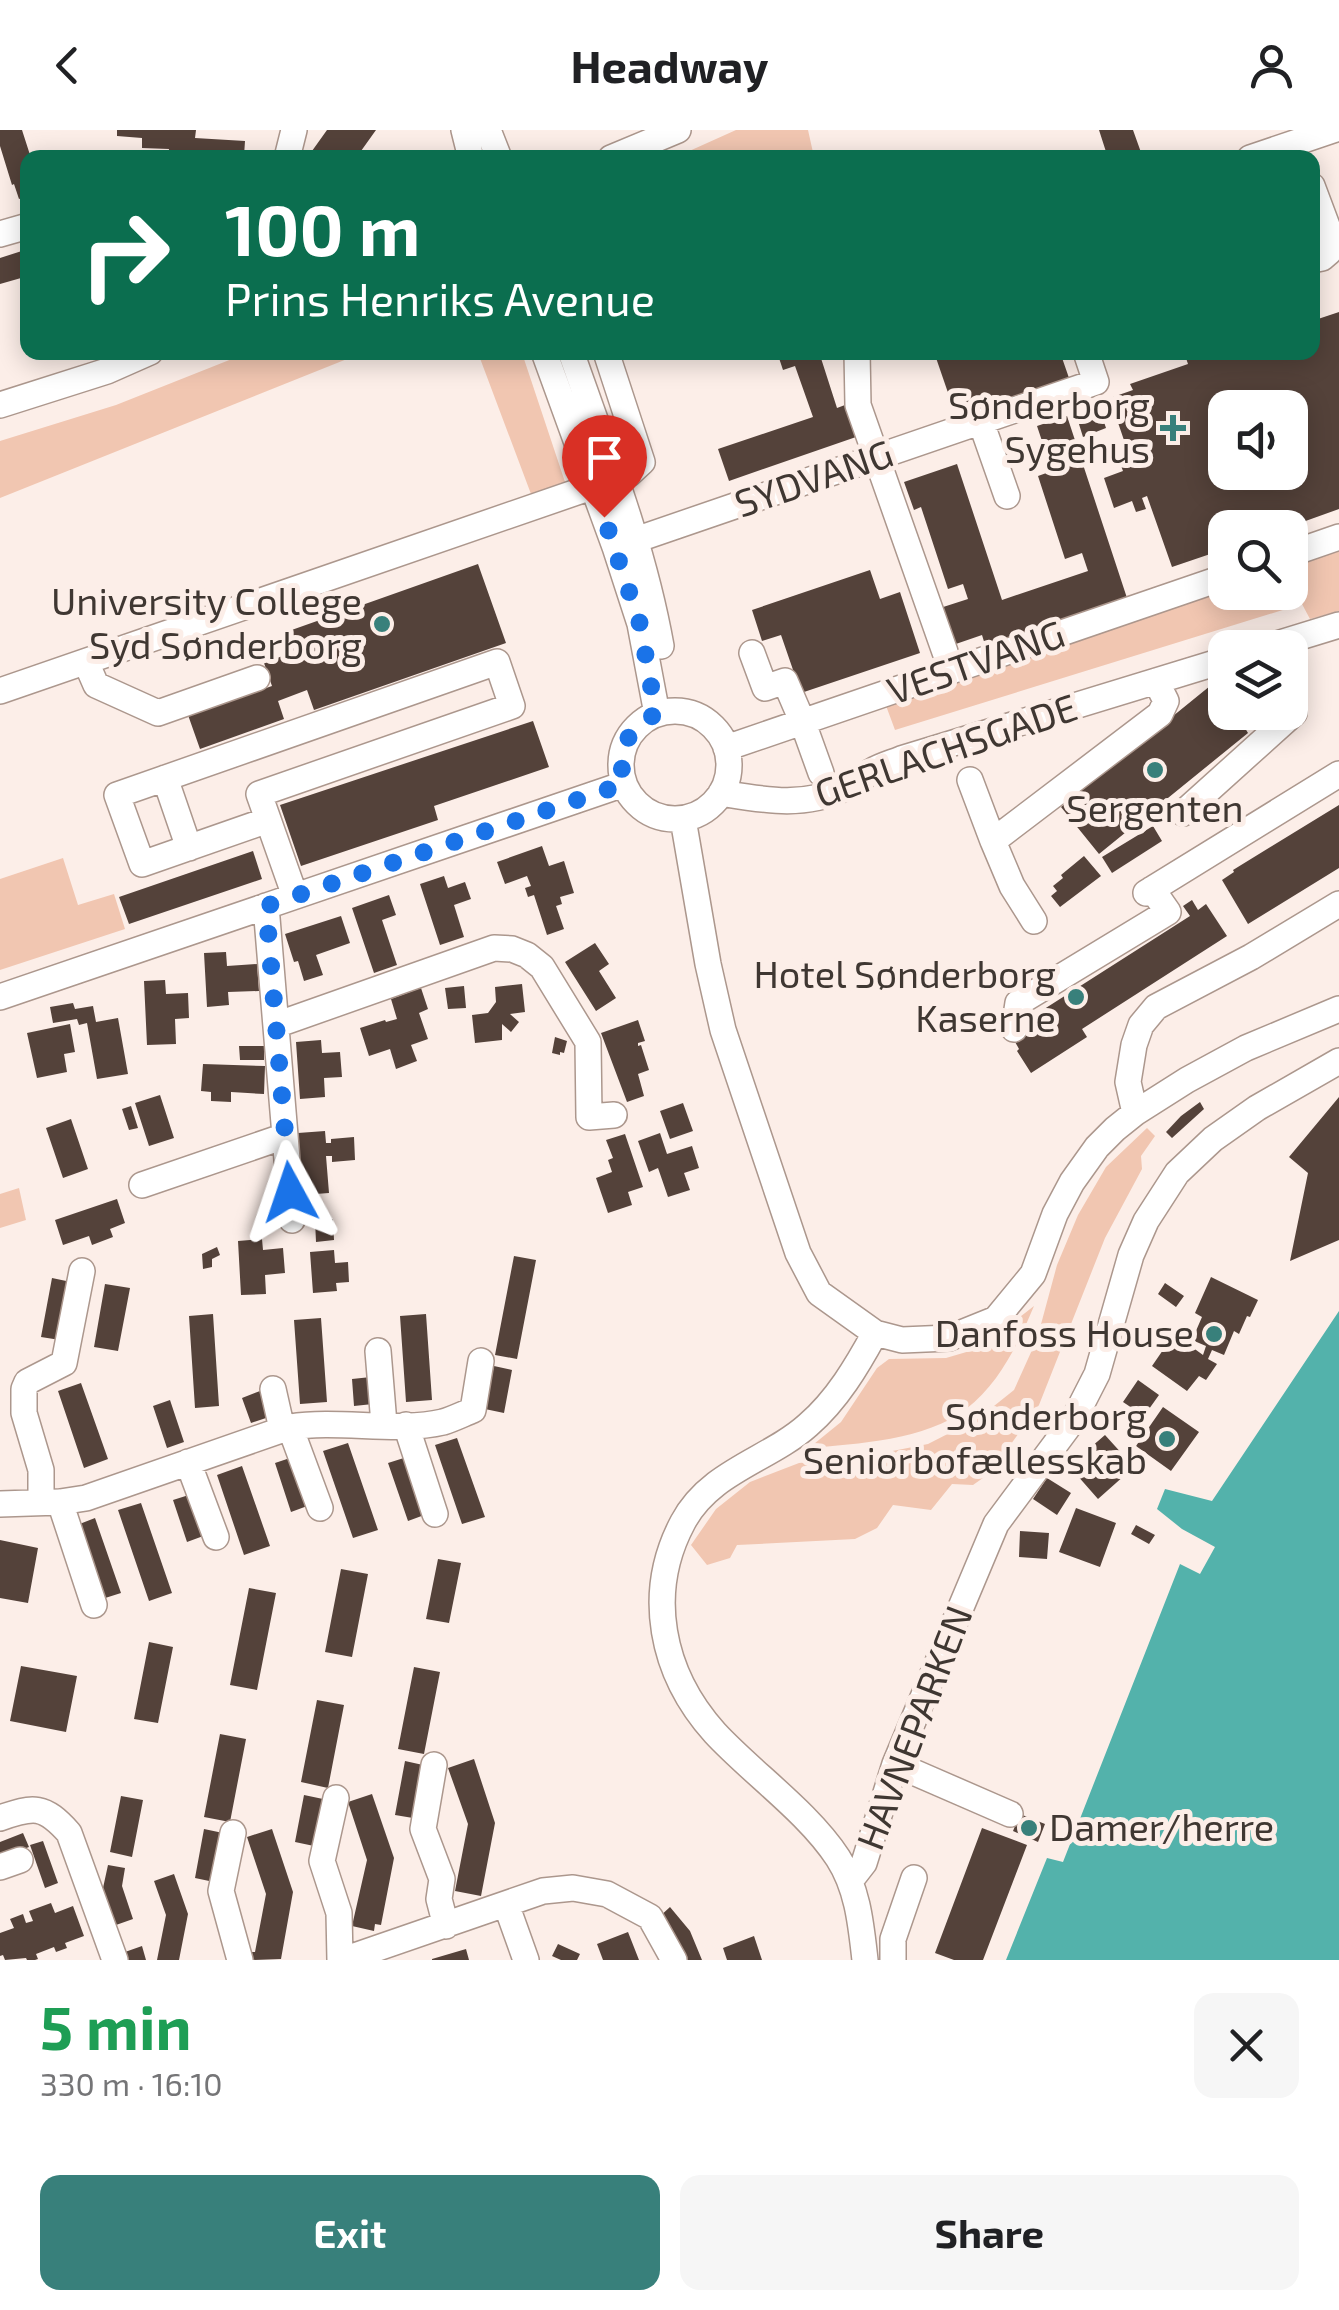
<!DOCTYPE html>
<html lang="en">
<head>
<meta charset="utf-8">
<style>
	body { margin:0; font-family:"Exo 2",sans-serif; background:#f6f6f6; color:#202124; height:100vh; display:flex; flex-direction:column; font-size:38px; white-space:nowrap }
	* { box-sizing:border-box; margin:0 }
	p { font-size:32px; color:#757577 }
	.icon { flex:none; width:55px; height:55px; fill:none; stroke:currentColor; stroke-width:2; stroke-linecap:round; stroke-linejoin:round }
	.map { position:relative; height:1830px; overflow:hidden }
	.sheet { display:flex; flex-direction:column; background:#fff; flex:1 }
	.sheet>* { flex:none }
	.banner { position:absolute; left:20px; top:20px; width:1300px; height:210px; border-radius:20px; box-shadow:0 5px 25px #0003; background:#0b6e4f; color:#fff; overflow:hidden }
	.tools { position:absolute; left:1208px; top:260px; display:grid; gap:20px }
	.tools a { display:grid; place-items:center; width:100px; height:100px; border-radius:20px; background:#fff; box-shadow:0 5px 25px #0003; font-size:50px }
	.pin { position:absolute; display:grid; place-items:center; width:85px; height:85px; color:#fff; margin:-102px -42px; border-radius:50% 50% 50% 0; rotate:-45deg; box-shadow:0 0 10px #0007 }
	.pin .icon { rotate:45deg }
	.me { position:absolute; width:110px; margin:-55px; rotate:355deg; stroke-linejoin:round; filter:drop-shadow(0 0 8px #0008) }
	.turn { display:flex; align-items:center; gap:35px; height:210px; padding:0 40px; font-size:45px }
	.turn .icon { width:130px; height:130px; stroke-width:2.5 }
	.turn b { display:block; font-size:70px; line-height:85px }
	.round { display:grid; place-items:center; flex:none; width:105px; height:105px; border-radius:20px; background:#f6f6f6 }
	.overview { display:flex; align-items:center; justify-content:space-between; height:170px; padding:0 40px }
	h1 { font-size:60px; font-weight:700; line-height:75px; color:#1e9e55 }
	.action { display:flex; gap:20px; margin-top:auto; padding:20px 40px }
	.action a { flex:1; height:115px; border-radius:20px; background:#38807b; color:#fff; font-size:40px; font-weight:700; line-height:115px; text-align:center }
	.action a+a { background:#f6f6f6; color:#202124 }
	header { display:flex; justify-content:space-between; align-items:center; height:130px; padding:0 40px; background:#fff; font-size:45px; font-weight:700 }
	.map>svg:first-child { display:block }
	.green { fill:#f1c6b1 }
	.water { fill:#53b2ab }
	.building { fill:#54423a; fill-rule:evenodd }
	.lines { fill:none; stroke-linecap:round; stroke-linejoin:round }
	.minor-casing { stroke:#ac978d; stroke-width:28 }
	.minor { stroke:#fff; stroke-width:25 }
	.route { stroke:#1a73e8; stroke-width:18; stroke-dasharray:0 32.4 }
	.poi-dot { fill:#38807b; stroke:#fceee8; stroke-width:4 }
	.labels { text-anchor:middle; stroke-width:10; stroke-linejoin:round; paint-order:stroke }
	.poi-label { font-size:38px; fill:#3f3732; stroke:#fceee8; text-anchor:end }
	.street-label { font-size:38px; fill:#3f3732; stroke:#fceee8 }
</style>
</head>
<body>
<header><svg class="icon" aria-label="back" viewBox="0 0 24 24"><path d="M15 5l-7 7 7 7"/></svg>Headway<svg class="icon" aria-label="person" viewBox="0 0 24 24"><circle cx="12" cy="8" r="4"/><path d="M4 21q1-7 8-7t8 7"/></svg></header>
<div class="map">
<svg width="1339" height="1830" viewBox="0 0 1339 1830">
	<rect width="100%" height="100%" fill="#fceee8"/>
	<path class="green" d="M 736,0 L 808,0 L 814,27 L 676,27 Z
		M 247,223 L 362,223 L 0,368 L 0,311 L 116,275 Z
		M 478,223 L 522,223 L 565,352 L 531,364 Z
		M 1339,420 L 1339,481 L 1310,489 L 1302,474 L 895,600 L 885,573 L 1225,458 L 1225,462 L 1290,462 L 1290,436 Z
		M 63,728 L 78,775 L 114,764 L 125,799 L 0,840 L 0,749 Z
		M 1147,998 L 1155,1006 L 1141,1026 L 1142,1039 L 1105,1108 L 1039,1275 L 990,1343 L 973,1355 L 952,1354 L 931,1380 L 893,1375 L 877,1398 L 855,1409 L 737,1415 L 730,1428 L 707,1435 L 691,1415 L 716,1379 L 750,1352 L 799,1333 L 862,1327 L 928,1314 L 979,1288 L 1014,1260 L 1037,1209 L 1057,1135 L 1078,1085 L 1106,1037 Z
		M 19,1058 L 26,1090 L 0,1098 L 0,1064 Z
		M 1034,1176 C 1018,1214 999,1254 966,1279 C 927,1310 856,1314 809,1318 L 841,1292 L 877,1238 L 889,1229 L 946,1228 L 980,1218 Z"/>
	<path class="water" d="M 1339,1181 L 1339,1830 L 1006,1830 L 1047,1728 L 1063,1732 L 1180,1434 L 1200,1444 L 1215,1417 L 1182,1399 L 1157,1379 L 1165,1359 L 1212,1371 Z"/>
	<path class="building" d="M 0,0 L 22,0 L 31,28 L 28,28 L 28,66 L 19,69 L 14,54 L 12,55 L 0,16 Z
		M 117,0 L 196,0 L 195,8 L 245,11 L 244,26 L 168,28 L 169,19 L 142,18 L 142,8 L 117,6 Z
		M 327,0 L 376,0 L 356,28 L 307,28 Z
		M 1099,0 L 1133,0 L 1143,28 L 1108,28 Z
		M 28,119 L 28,146 L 0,154 L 0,128 Z
		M 1339,182 L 1339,379 L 1286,398 L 1225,398 L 1225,419 L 1172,437 L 1147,366 L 1142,368 L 1146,379 L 1136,382 L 1132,371 L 1114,378 L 1104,348 L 1123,341 L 1116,323 L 1127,319 L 1113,278 L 1117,277 L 1113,267 L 1133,260 L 1130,254 L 1188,234 L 1184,222 L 1312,222 L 1312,191 ZM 1225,278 L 1290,278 L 1290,342 L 1225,342 Z
		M 777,222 L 819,222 L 837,278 L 845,275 L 856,307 L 729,351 L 718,319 L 813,287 L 795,236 L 783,240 Z
		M 934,222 L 1060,222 L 1069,248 L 956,286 Z
		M 1101,283 L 1106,298 L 1083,307 L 1078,291 Z
		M 1067,286 L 1128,471 L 986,518 L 982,505 L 950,516 L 937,479 L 968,469 L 963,454 L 948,459 L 921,377 L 914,380 L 904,352 L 957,334 L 1002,470 L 1088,441 L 1082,423 L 1065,429 L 1038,346 L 1052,341 L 1037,296 Z
		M 478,434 L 506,513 L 314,580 L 307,560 L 278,571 L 284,589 L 200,619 L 188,585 L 272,556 L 264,533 L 293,522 L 286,502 Z
		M 870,440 L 880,469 L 900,462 L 920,523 L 801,563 L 781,505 L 762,511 L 752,480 Z
		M 1210,556 L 1225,574 L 1225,582 L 1232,582 L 1237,589 L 1244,584 L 1251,593 L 1245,598 L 1248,603 L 1099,724 L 1061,677 Z
		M 533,591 L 549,637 L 434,676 L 438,690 L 301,736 L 280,675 Z
		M 1339,675 L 1339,738 L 1248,794 L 1222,750 L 1234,742 L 1233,740 Z
		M 1153,696 L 1162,711 L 1112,743 L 1102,727 Z
		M 542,716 L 549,736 L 564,731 L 574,763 L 560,767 L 562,774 L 556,776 L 564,799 L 547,805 L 534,765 L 528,767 L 525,758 L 531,756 L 527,746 L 505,754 L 497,732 Z
		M 253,721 L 262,749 L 129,794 L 119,767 Z
		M 1084,726 L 1101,746 L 1060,777 L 1051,766 L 1057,761 L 1053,756 L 1063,748 L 1061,745 Z
		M 444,746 L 448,758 L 465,752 L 471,769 L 454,775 L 464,807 L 440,815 L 420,754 Z
		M 389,765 L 396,785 L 382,790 L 397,835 L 374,843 L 352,778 Z
		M 1192,770 L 1198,780 L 1206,774 L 1227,806 L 1082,899 L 1087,907 L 1031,943 L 1017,921 L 1019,919 L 1014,910 L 1032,898 L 1027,890 L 1190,786 L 1183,776 Z
		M 341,786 L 350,813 L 316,825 L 323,845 L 304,851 L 298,831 L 294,832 L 285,804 Z
		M 595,813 L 609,834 L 599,841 L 616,868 L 596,881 L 565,832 Z
		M 226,822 L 227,836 L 257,834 L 259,861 L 228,862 L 229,875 L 207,877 L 204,823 Z
		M 165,850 L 166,864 L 188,863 L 189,888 L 175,889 L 176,914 L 147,915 L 144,851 Z
		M 522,854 L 525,882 L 510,884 L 519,892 L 511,902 L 502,894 L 502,910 L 475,913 L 472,885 L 488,883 L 496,872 L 495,857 Z
		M 464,856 L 466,878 L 448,879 L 445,858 Z
		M 421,858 L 428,879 L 419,883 L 428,909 L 411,915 L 417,931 L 396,939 L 390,919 L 369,926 L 360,898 L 385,890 L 386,892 L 397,889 L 391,869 Z
		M 73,873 L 75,879 L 93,876 L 96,892 L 118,888 L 128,944 L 97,949 L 87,893 L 79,895 L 77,889 L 53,893 L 50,877 Z
		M 638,890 L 645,911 L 638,913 L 638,916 L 641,915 L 649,940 L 638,944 L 644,966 L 627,972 L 601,903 Z
		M 70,894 L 75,922 L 64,924 L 67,942 L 37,948 L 27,903 Z
		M 555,907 L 567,911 L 564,923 L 560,922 L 560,925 L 552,923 Z
		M 321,910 L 322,923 L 340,922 L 342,947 L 324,948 L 325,967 L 300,969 L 296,912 Z
		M 239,916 L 264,916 L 264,930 L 240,930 Z
		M 203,934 L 265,936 L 264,964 L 231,962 L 231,972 L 211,971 L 211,962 L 201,961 Z
		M 160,965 L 174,1008 L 149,1016 L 135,973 Z
		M 1339,967 L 1339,1110 L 1290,1131 L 1308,1043 L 1289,1027 Z
		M 1200,972 L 1204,979 L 1172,1008 L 1166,1002 L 1181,986 Z
		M 683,973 L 693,1001 L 670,1009 L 660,981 Z
		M 131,976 L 138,998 L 129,1000 L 122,979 Z
		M 71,989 L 88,1039 L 63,1048 L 46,998 Z
		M 325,1001 L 326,1013 L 331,1013 L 331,1009 L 354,1007 L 355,1030 L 332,1032 L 332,1026 L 326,1026 L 329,1063 L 302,1065 L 298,1003 Z
		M 660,1003 L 667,1024 L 692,1016 L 699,1038 L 684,1043 L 690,1060 L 668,1067 L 658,1038 L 649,1042 L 638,1011 Z
		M 625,1004 L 643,1057 L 628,1062 L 632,1075 L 608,1083 L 596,1048 L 612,1042 L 608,1030 L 613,1028 L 606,1010 Z
		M 117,1069 L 125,1093 L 110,1099 L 113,1107 L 92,1115 L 89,1106 L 63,1115 L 55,1090 Z
		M 333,1089 L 334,1110 L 316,1112 L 315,1090 Z
		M 262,1109 L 263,1120 L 283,1118 L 285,1143 L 265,1145 L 266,1164 L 241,1165 L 238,1111 Z
		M 217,1117 L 220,1125 L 212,1129 L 212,1137 L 203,1139 L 202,1124 Z
		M 334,1120 L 335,1133 L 348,1132 L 349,1152 L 336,1153 L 337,1161 L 313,1163 L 310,1122 Z
		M 514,1126 L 536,1130 L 517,1229 L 495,1225 Z
		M 1211,1147 L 1258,1170 L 1250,1187 L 1247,1186 L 1239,1204 L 1234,1201 L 1224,1225 L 1212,1220 L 1208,1229 L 1217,1234 L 1206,1250 L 1199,1246 L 1187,1261 L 1152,1236 L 1174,1204 L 1203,1225 L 1206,1216 L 1192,1210 L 1202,1187 L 1195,1183 Z
		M 52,1148 L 71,1152 L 60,1210 L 41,1207 Z
		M 1165,1153 L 1184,1166 L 1176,1177 L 1158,1164 Z
		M 105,1154 L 130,1158 L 118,1221 L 94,1217 Z
		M 213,1184 L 219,1276 L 195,1278 L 189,1186 Z
		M 426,1184 L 432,1270 L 406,1272 L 400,1186 Z
		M 321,1188 L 327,1272 L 300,1274 L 294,1190 Z
		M 494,1236 L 512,1240 L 504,1283 L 485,1279 Z
		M 371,1247 L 373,1274 L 354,1276 L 352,1249 Z
		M 1138,1250 L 1159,1265 L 1144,1286 L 1123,1272 Z
		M 81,1253 L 108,1329 L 84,1338 L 58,1261 Z
		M 260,1261 L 269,1287 L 251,1293 L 242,1268 Z
		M 170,1270 L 184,1312 L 167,1318 L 153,1276 Z
		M 1163,1277 L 1199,1302 L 1171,1341 L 1136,1316 Z
		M 1105,1305 L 1134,1337 L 1098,1369 L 1069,1336 Z
		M 457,1308 L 485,1387 L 462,1394 L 435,1315 Z
		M 348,1313 L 378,1400 L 353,1408 L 323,1321 Z
		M 293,1327 L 310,1375 L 291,1382 L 275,1333 Z
		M 407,1327 L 427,1384 L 408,1391 L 388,1333 Z
		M 242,1336 L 270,1416 L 244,1425 L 217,1345 Z
		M 1047,1348 L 1071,1363 L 1057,1385 L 1033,1369 Z
		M 192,1364 L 206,1405 L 187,1412 L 173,1370 Z
		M 141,1373 L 172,1463 L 149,1471 L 118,1380 Z
		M 1076,1378 L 1116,1393 L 1100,1437 L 1059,1422 Z
		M 95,1388 L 121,1463 L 102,1469 L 77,1395 Z
		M 1136,1395 L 1155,1405 L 1149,1414 L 1131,1404 Z
		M 1020,1401 L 1049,1403 L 1047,1429 L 1019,1427 Z
		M 0,1410 L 38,1418 L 28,1473 L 0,1468 Z
		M 438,1429 L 461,1433 L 449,1493 L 426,1489 Z
		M 341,1439 L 368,1444 L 352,1527 L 325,1522 Z
		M 249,1458 L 276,1463 L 257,1560 L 230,1555 Z
		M 149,1512 L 173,1517 L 158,1593 L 134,1589 Z
		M 21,1536 L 77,1546 L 66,1602 L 10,1591 Z
		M 414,1537 L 440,1542 L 424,1624 L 398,1619 Z
		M 317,1570 L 344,1575 L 328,1658 L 301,1652 Z
		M 220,1604 L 246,1609 L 230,1692 L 204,1687 Z
		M 474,1629 L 495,1693 L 481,1766 L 455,1761 L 468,1694 L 448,1638 Z
		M 405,1631 L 423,1635 L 413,1688 L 395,1685 Z
		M 372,1664 L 394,1728 L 381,1795 L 375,1794 L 374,1801 L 352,1796 L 367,1730 L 348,1672 Z
		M 304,1665 L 323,1669 L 314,1716 L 295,1712 Z
		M 121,1666 L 143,1670 L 132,1727 L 110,1722 Z
		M 1020,1684 L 1045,1694 L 1038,1712 L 1013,1701 Z
		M 982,1698 L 1027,1715 L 983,1830 L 954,1830 L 935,1823 Z
		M 204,1699 L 223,1703 L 214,1752 L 195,1748 Z
		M 272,1699 L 293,1762 L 281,1829 L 251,1830 L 252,1822 L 255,1822 L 266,1764 L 247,1707 Z
		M 23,1703 L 29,1717 L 0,1728 L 0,1712 Z
		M 43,1711 L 58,1753 L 45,1758 L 30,1715 Z
		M 108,1735 L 125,1738 L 122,1756 L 133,1789 L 116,1795 L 103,1758 Z
		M 174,1744 L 188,1784 L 179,1830 L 157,1830 L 166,1785 L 154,1751 Z
		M 51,1773 L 55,1783 L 73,1776 L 84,1806 L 65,1813 L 67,1818 L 56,1822 L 54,1817 L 36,1824 L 38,1829 L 35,1830 L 27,1830 L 26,1828 L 5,1830 L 3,1825 L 0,1826 L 0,1803 L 14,1798 L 10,1789 L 23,1784 L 26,1793 L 33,1791 L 29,1781 Z
		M 670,1777 L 690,1801 L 702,1830 L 684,1830 L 658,1788 Z
		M 628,1802 L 639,1830 L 603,1830 L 597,1814 Z
		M 754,1806 L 762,1830 L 727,1830 L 723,1818 Z
		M 558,1814 L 580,1824 L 577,1830 L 561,1830 L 552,1826 Z
		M 142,1816 L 146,1830 L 128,1830 L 125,1822 Z
		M 466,1819 L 469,1830 L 432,1830 L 432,1829 Z"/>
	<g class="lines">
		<defs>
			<path id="minor" d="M 464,0 L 471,28
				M 488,0 L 499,28
				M 287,28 L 294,0
				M 611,28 L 678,0
				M 1250,28 L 1333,0
				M 1312,56 L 1332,109 L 1329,122 L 1322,128 L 1312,130
				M 0,104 L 28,96
				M 544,222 L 615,417 L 640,494 L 657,584
				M 571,222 C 605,319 643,415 661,516
				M 857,222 L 858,275 L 945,522
				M 0,275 L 107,241 L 150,222
				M 981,292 L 1007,366
				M 615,417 L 1096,252 L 1086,222
				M 1290,424 L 1339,407
				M 1264,518 L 1339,495
				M 752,523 L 765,558 L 785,551 L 803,593 L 821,643
				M 86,532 L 96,555 L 158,583 L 257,548
				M 0,561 L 629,344 L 642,332 L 606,222
				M621 635a54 54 0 1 1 108 0a54 54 0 1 1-108 0Z
				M 726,618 L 1225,447
				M 165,648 L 189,718
				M 970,650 L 993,711 L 1160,584 L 1166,571 L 1156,551
				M 721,663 C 764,670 804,678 845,658 C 855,654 863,647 872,641 C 880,636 891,633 901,629 L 1225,530
				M 1183,683 L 1294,583
				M 683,689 L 708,834 L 723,900 L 798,1123 L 819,1163 L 875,1203 L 902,1210 L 949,1208 L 996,1189 L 1033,1144 L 1055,1084 L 1072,1052 L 1097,1017 L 1115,999 L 1135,983 L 1187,950 L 1246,918 L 1339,879
				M 268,690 L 142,734 L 117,665 L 497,532 L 512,576 L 259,664 L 295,766
				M 993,711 L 1012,756 L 1034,791
				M 1146,763 L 1339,644
				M 266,776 L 292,1090
				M 0,867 L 624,654
				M 276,895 L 494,818 L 512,819 L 527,825 L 542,837 L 588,912 L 589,987 L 614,985
				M 1014,899 L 1018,873 L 1168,782 L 1152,759
				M 1135,983 L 1128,952 L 1134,915 L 1141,895 L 1156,877 L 1251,827 L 1339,774
				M 142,1055 L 285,1006
				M 378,1221 L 384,1294
				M 273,1259 L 282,1299
				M 406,1295 L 435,1384
				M 290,1297 L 320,1378
				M 188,1332 L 216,1407
				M 41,1372 L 41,1340 L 24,1283 L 24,1259 L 27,1252 L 64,1233 L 82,1141
				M 60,1372 L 94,1475
				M 0,1374 L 60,1372 L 86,1368 L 290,1297 C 339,1289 397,1303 443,1292 C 453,1289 463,1284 473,1280 L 481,1231
				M 895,1634 L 1010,1684
				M 434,1635 L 423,1699 L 442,1749 L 439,1769 L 446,1796
				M 336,1668 L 322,1731 L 339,1783 L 340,1830
				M 0,1688 C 34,1676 44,1675 69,1703 L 115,1830
				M 233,1703 L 221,1761 L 240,1830
				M 0,1737 L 20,1730
				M 850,1751 L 864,1733 L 895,1634 L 996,1394 L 1074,1289 L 1097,1244 L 1131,1125 L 1146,1091 L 1177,1043 L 1213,1009 L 1257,978 L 1339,931
				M 506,1774 L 526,1830
				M 343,1830 L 543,1761 L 573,1758 L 607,1764 L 650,1787 L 674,1830
				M 865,1830 C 861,1795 858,1759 838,1728 C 808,1682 752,1643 715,1603 C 661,1543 645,1463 683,1392 C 710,1341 769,1330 808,1295 C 837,1270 857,1236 875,1203
				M 893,1830 L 893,1809 L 914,1748"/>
		</defs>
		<use href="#minor" class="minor-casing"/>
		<use href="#minor" class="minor"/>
	</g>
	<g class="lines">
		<path class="route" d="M 290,1062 L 266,776 L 624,654 C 617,620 626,600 656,584 L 640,494 L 604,387"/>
	</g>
	<g class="poi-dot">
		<path d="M1168 283h10v10h10v10h-10v10h-10v-10h-10v-10h10z"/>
		<circle cx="382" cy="494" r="10"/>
		<circle cx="1155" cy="640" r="10"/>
		<circle cx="1076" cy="867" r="10"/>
		<circle cx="1214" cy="1204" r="10"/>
		<circle cx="1167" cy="1309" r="10"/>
		<circle cx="1029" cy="1698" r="10"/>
	</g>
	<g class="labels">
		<g class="poi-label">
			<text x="1150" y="289">Sønderborg<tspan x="1150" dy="44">Sygehus</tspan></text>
			<text x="362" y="485">University College<tspan x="362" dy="44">Syd Sønderborg</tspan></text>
			<text x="1155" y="692" text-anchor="middle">Sergenten</text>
			<text x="1056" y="858">Hotel Sønderborg<tspan x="1056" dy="44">Kaserne</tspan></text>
			<text x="1194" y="1217">Danfoss House</text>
			<text x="1147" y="1300">Sønderborg<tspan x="1147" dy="44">Seniorbofællesskab</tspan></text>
			<text x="1049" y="1711" text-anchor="start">Damer/herre</text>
		</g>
		<g class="street-label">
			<text transform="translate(814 349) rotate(-19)" y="13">SYDVANG</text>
			<text transform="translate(976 533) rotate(-19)" y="13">VESTVANG</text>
			<text transform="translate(946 621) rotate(-19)" y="13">GERLACHSGADE</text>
			<text transform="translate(915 1598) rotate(-69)" y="13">HAVNEPARKEN</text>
		</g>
	</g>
</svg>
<div class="tools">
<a><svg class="icon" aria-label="sound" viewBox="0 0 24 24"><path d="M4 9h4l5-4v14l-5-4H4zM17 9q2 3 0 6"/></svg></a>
<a><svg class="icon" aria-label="search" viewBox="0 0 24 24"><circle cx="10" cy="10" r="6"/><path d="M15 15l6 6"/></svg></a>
<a><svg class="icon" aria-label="layers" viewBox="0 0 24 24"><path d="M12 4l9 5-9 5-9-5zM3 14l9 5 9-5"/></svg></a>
</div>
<div class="pin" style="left:604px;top:387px;background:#d93025"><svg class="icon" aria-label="arrive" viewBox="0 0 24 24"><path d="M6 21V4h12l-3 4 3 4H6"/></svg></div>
<svg class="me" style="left:290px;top:1062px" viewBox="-20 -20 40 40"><path d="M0-17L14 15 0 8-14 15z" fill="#1a73e8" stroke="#fff" stroke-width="4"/></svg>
<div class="banner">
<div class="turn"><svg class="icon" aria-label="right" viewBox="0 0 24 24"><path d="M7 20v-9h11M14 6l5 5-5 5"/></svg><div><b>100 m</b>Prins Henriks Avenue</div></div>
</div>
</div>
<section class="sheet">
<div class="overview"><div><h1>5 min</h1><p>330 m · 16:10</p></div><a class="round"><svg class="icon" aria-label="close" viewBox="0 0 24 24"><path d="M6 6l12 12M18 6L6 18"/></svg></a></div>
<div class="action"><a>Exit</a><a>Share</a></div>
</section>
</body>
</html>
